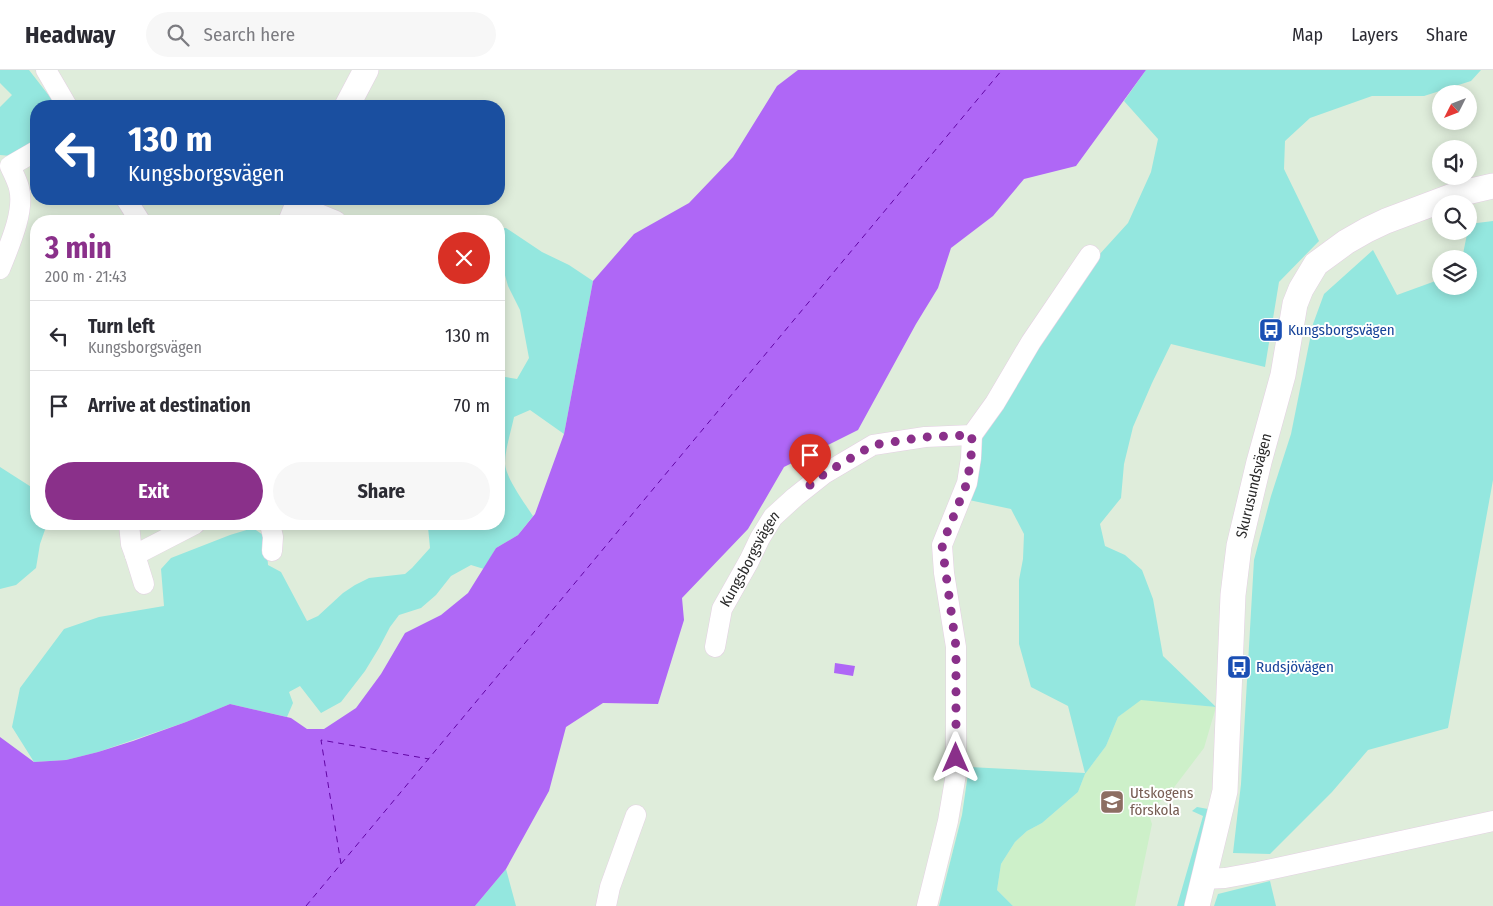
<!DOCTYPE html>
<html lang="en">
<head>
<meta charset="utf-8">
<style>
	body { margin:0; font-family:"Fira Sans Condensed",sans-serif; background:#f7f7f7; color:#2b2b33; height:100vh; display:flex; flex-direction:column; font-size:19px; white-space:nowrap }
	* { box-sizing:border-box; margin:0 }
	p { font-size:16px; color:#7c7c81 }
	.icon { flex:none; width:28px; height:28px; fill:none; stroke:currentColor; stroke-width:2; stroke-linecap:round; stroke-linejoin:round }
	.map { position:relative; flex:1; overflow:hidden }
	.panel { position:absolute; left:30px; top:145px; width:475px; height:315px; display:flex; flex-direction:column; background:#fff; border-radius:20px; box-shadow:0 2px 12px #0003 }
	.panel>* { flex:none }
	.hud { position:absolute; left:30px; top:30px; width:475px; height:105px; border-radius:20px; box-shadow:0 2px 12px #0003; background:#1a4fa0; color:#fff; overflow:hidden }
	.needle { width:32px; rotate:228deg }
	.fabs { position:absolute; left:1432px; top:15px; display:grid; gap:10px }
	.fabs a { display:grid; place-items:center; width:45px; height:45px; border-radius:50%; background:#fff; box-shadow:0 2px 12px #0003; font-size:25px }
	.pin { position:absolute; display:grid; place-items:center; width:42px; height:42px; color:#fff; margin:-51px -21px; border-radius:50% 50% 50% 0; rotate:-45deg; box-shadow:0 0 5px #0007 }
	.pin .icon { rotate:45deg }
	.me { position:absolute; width:55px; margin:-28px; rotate:0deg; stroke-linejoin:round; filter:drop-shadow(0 0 4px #0008) }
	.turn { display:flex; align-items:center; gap:18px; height:105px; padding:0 15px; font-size:22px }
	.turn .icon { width:65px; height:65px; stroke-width:2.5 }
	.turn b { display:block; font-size:35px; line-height:42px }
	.round { display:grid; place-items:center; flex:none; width:52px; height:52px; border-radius:26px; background:#f7f7f7 }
	.headline { display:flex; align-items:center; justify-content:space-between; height:85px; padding:0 15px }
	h1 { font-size:30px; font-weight:700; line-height:38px; color:#8a308a }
	.button { display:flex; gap:10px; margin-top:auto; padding:10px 15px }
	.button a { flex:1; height:58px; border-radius:30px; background:#8a308a; color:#fff; font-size:20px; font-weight:700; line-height:58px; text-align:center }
	.button a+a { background:#f7f7f7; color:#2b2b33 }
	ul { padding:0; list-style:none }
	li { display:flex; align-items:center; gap:15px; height:70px; padding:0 15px; border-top:1px solid #e1e1e2 }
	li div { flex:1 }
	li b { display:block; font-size:19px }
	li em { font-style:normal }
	header { display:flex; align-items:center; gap:30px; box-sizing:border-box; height:70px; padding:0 25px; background:#fff; border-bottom:1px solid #e1e1e2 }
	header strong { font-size:24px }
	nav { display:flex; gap:28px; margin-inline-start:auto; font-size:18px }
	.search { width:350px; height:45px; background:#f7f7f7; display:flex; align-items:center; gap:12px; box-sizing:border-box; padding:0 18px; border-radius:28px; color:#7c7c81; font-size:19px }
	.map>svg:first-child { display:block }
	.education { fill:#cdf0c9 }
	.green { fill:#94e7df }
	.water { fill:#af67f6 }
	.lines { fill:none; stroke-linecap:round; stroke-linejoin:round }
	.ferry { stroke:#6105a4; stroke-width:1; stroke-dasharray:6 5; stroke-linecap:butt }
	.minor-casing { stroke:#e4d0e3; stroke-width:21 }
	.tertiary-casing { stroke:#e4d0e3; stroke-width:26 }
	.minor { stroke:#fff; stroke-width:20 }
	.tertiary { stroke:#fff; stroke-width:25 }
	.route { stroke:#8a308a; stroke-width:9; stroke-dasharray:0 16.2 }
	.labels { text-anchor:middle; stroke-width:4; stroke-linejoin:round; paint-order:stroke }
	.transit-label { font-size:15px; fill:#164399; stroke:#fff; text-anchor:start }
	.street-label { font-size:15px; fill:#2a2a2a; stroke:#fff }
	.education-label { font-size:15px; fill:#785e54; stroke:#fff; text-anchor:start }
</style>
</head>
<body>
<header>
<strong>Headway</strong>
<div class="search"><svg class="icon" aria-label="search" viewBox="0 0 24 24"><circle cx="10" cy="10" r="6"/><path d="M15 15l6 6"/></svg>Search here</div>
<nav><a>Map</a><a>Layers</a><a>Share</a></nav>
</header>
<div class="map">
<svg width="1493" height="836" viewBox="0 0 1493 836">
	<rect width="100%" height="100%" fill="#dfeddb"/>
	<path class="education" d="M 1141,629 L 1216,637 L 1204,678 L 1169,724 L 1148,742 L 1152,754 L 1135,836 L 1013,836 L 997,820 L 1001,794 L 1015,772 L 1027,761 L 1042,753 L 1078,722 L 1085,704 L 1106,676 L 1118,647 Z"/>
	<path class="green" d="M 0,0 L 29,0 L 57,36 L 36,36 L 36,71 L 11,86 L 0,85 L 0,37 L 12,25 L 0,13 Z
		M 1146,0 L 1481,0 L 1471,11 L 1424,26 L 1372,26 L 1310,48 L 1285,71 L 1284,99 L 1319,171 L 1279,212 L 1265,297 L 1171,274 L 1152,313 L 1133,357 L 1124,394 L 1121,428 L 1100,454 L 1105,476 L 1125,485 L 1142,500 L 1153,529 L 1163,586 L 1216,637 L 1141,630 L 1118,647 L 1106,676 L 1085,704 L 1078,722 L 1042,753 L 1027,761 L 1015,772 L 1001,794 L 997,820 L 1013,836 L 939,836 L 962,745 L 969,697 L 1085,703 L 1068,636 L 1031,617 L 1019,574 L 1019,510 L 1023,489 L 1024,464 L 1011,439 L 969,430 L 980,367 L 1098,186 L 1128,153 L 1151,102 L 1158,69 L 1124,31 Z
		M 1493,151 L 1493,410 L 1448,658 L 1368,680 L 1332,722 L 1270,784 L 1233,783 L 1241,714 L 1254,490 L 1271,426 L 1291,364 L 1313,254 L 1324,224 L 1373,180 L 1397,225 L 1441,209 L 1441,216 L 1469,216 L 1469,189 L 1462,189 L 1469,154 Z
		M 506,158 L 542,182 L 569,195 L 593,211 L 564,364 L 530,340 L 514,347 C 511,362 505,379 505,394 C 506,408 525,434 533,446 L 518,465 L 496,478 L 484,499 L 471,495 L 451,506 L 436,525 L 421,538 L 399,545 L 390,557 L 379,578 L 365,601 L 341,632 L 321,643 L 300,616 L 289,622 L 293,633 L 287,647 L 230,634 L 186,652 L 98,682 L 66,690 L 34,692 L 12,657 L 20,618 L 64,559 L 99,547 L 164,536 L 161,499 L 171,488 L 230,465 L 253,458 L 266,467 L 268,495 L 281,502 L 307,551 L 318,546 L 343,523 L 355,515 L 369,508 L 405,504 L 412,498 L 430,478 L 428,457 L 426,454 L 499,454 L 499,306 L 517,309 L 529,288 L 520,240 L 508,216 L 499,184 L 499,159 Z
		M 0,397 L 36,420 L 36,454 L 47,454 L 40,474 L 36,498 L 16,515 L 0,519 Z
		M 1197,737 L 1208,739 L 1189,836 L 1177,836 L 1203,746 L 1192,741 Z
		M 506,799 L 516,836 L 475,836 Z
		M 1270,811 L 1276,836 L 1214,836 L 1218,824 Z"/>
	<path class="water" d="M 798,0 L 1146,0 L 1076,96 L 1024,109 L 993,146 L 951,178 L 938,218 L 916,254 L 858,360 L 784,397 L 748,459 L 682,528 L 684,550 L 658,634 L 603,633 L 566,657 L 549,721 L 506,799 L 475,836 L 0,836 L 0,667 L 34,692 L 66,690 L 98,682 L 133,671 L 186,652 L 230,634 L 291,648 L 307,659 L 324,659 L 356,638 L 381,604 L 405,563 L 441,545 L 468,523 L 496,478 L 518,465 L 535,444 L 564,364 L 593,211 L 634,164 L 689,133 L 733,87 L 777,16 Z
		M 835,593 L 855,596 L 853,606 L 834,603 Z"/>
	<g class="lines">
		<path class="ferry" d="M 341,794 L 321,670 L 429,689
			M 306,836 L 1002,0"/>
		<defs>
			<g id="minor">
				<path d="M 46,0 L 67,36"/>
				<path d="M 126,129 L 140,151"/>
				<path d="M 297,135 L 336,151"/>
				<path d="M 0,199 C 9,176 25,142 19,118 C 17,110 13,103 10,96 L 36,81"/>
				<path d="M 129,454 L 131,474 L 135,485 L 195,454"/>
				<path d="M 270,454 L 273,467 L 272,481"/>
				<path d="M 135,485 L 144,514"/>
				<path id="s1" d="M 715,577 L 722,539 L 749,491 L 760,468 L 773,447 L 795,427 L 824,404 L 873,375 L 925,367 L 972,365 L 995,333 L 1031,272 L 1090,185"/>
				<path d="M 1204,809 L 1225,808 L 1258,802 L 1493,751"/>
				<path d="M 606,836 L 610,817 L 636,745"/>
				<path d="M 927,836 L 948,751 L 956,704 L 956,577 L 944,503 L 942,475 L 967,413 L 971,388 L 972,365"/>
			</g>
			<g id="tertiary">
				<path d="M 347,36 L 366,0"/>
				<path d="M 291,151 L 300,129"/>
				<path id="s2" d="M 1197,836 L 1225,721 L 1233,525 L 1239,476 L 1259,392 L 1283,305 L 1295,234 L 1301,219 L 1316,194 L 1346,172 L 1367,160 L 1386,151 L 1458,124 L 1493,116"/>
			</g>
		</defs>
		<use href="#minor" class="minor-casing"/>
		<use href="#tertiary" class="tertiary-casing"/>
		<use href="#minor" class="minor"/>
		<use href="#tertiary" class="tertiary"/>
	</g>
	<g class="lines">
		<path class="route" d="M 810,415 L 824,404 L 873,375 L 925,367 L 972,365 L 971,388 L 967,413 L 942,475 L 956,577 L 956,688"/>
	</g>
	<defs>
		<symbol id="bus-square" viewBox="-11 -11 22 22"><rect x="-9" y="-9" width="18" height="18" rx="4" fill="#1a4fb4" stroke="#fff"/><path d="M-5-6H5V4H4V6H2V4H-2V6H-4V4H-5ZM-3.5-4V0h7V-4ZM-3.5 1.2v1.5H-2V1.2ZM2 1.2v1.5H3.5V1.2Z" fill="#fff"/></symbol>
		<symbol id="school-square" viewBox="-11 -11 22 22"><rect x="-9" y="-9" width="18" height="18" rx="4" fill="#8d6e63" stroke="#fff"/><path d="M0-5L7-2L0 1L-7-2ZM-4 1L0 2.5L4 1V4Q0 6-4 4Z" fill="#fff"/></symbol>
	</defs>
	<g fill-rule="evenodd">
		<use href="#bus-square" x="1257" y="246" width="28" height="28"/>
		<use href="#bus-square" x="1225" y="583" width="28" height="28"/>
		<use href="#school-square" x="1098" y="718" width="28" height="28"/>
	</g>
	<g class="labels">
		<g class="transit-label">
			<text x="1288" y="265">Kungsborgsvägen</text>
			<text x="1256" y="602">Rudsjövägen</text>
		</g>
		<g class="street-label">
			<text dy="5" stroke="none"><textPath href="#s2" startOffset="426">Skurusundsvägen</textPath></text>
			<text dy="5" stroke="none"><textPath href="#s1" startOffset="96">Kungsborgsvägen</textPath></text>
		</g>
		<g class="education-label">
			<text x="1130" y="728">Utskogens<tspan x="1130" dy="17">förskola</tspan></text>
		</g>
	</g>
</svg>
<div class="fabs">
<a><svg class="needle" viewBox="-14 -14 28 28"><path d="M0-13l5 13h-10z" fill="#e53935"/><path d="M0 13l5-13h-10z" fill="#7c7c81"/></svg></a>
<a><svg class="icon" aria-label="sound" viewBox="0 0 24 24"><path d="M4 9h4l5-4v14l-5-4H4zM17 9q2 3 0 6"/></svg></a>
<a><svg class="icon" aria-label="search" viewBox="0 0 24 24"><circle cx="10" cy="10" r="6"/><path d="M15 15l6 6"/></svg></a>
<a><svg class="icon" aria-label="layers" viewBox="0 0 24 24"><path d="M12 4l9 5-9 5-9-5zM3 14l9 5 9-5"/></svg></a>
</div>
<div class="pin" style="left:810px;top:415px;background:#d93025"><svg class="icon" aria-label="arrive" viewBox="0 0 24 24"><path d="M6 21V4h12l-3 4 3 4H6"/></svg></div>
<svg class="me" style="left:956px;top:688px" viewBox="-20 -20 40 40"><path d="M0-17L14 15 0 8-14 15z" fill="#8a308a" stroke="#fff" stroke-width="4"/></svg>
<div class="hud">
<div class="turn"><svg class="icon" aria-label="left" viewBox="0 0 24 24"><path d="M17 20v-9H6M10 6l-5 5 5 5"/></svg><div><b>130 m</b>Kungsborgsvägen</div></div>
</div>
<section class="panel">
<div class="headline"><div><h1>3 min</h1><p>200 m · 21:43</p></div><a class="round" style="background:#d93025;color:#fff"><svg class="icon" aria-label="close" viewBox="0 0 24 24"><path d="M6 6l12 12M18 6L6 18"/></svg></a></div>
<ul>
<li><svg class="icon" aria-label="left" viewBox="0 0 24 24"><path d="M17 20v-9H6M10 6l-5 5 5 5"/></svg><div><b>Turn left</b><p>Kungsborgsvägen</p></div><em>130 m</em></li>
<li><svg class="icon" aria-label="arrive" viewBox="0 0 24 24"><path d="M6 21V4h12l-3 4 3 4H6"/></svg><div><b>Arrive at destination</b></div><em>70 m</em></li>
</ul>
<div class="button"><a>Exit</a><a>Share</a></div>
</section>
</div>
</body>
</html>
